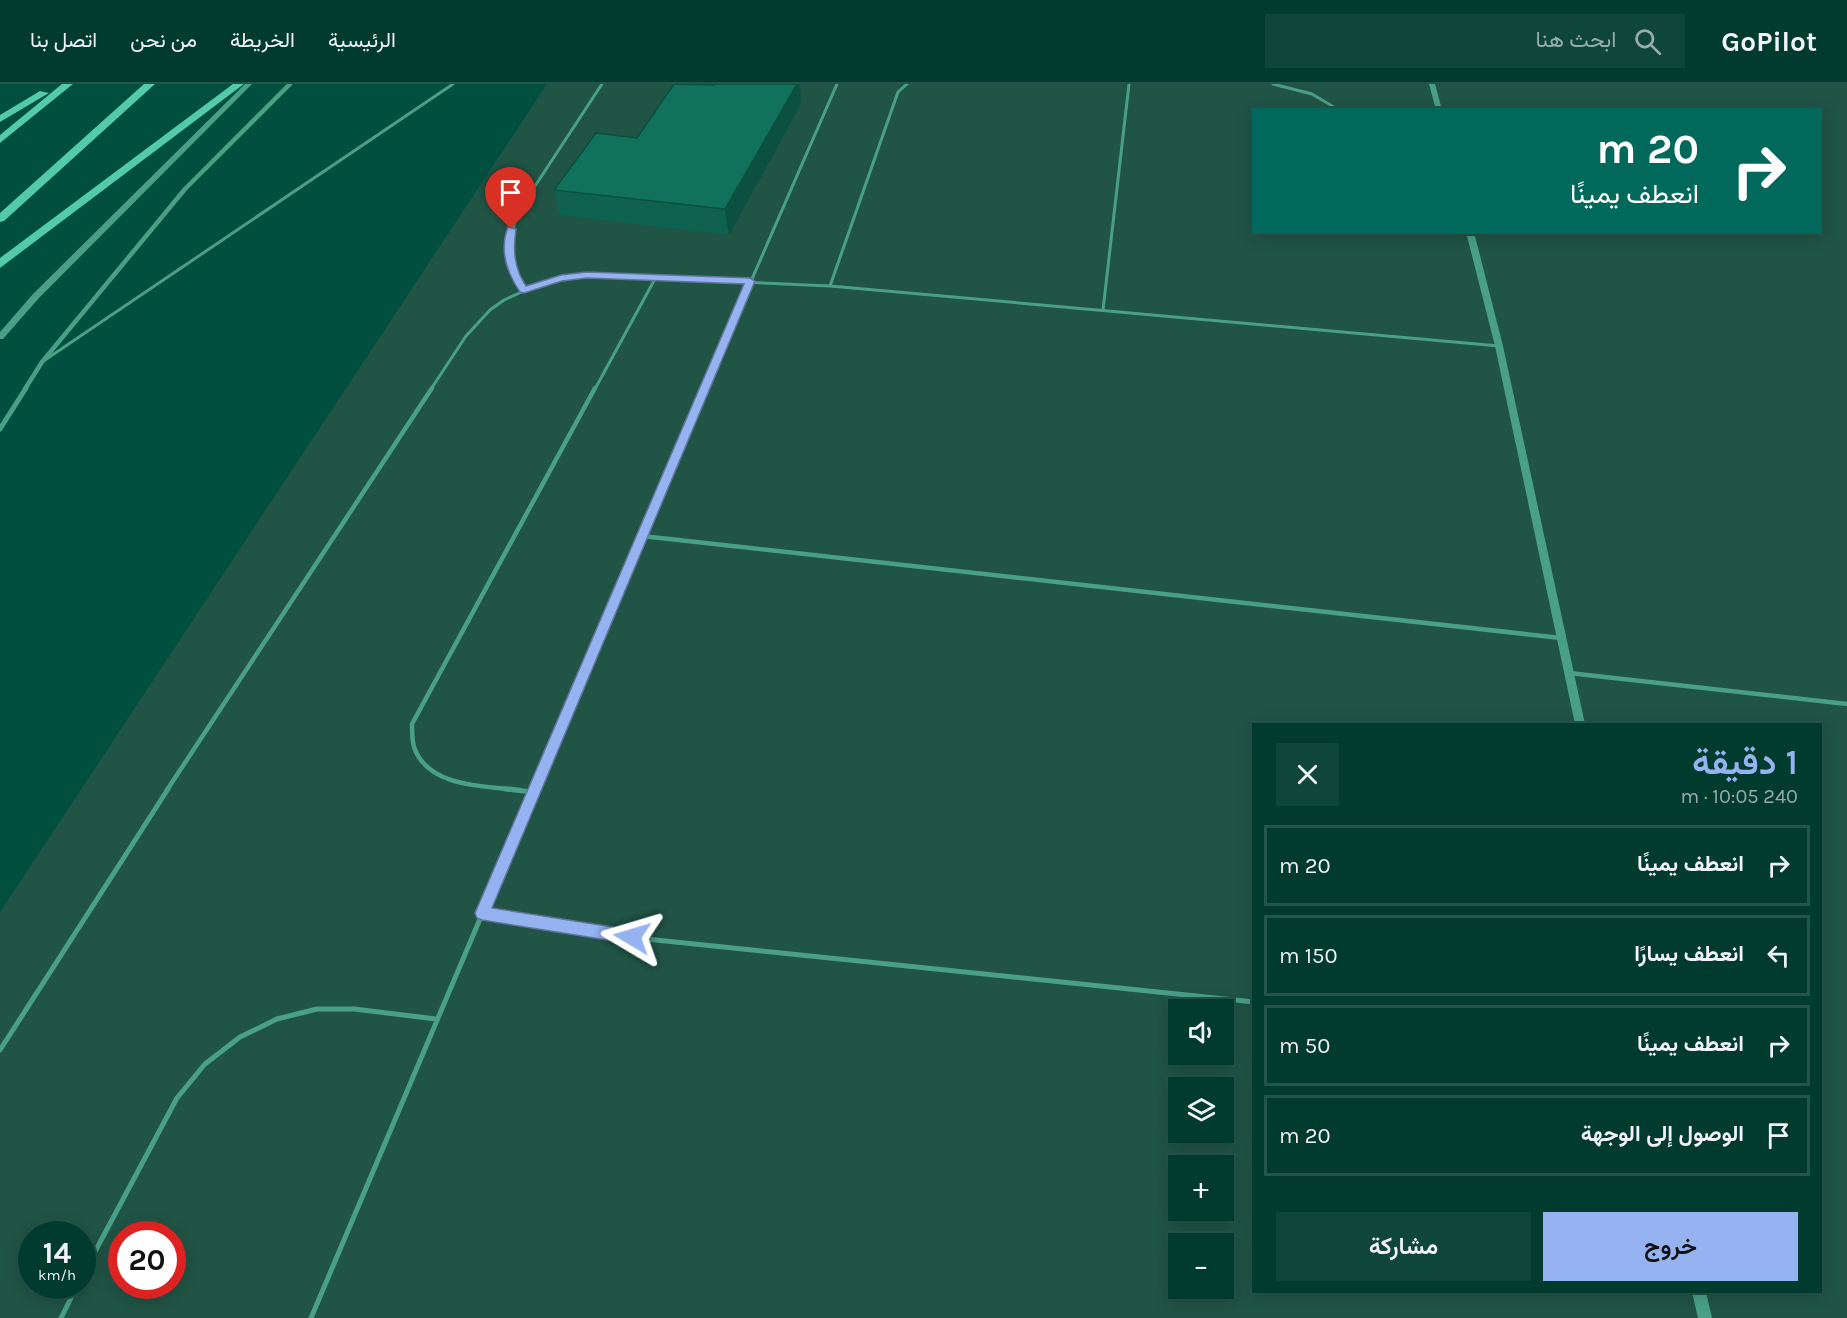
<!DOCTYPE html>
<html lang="ar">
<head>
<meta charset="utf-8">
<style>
	body { margin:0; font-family:Karla,Vazirmatn,sans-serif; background:#0f463a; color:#f1f3f6; direction:rtl; height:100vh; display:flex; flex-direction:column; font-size:22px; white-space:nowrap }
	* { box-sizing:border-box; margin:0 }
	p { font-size:20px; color:#96adaa }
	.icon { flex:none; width:33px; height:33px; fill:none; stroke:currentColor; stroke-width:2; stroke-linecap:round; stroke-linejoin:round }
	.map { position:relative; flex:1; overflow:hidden; direction:ltr }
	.details { position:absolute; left:1252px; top:639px; width:570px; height:570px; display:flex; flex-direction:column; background:#013b2e; border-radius:0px; box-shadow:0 3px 15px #0003,0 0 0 2px #23554a; direction:rtl }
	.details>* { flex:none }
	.top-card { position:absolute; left:1252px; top:24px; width:570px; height:126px; border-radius:0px; box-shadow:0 3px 15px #0003,0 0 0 2px #23554a; direction:rtl; background:#00695c; color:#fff; overflow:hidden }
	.buttons { position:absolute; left:1168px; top:915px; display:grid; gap:12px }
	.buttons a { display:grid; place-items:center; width:66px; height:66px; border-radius:0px; background:#013b2e; box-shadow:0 3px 15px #0003,0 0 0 2px #23554a; font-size:30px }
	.speed { position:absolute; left:18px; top:1137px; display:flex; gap:12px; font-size:30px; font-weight:700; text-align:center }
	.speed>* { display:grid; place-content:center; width:78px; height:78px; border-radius:50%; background:#013b2e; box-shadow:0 3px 15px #0003,0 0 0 2px #23554a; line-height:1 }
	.speed small { font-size:15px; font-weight:400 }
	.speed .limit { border:9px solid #d22; background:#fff; color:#111 }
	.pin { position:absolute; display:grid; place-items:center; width:51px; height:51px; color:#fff; margin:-62px -26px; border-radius:50% 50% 50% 0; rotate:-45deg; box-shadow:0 0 6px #0007 }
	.pin .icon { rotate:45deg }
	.me { position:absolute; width:66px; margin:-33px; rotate:277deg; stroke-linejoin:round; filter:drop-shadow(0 0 4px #0008) }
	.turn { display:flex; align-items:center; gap:21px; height:126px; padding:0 24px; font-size:27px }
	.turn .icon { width:78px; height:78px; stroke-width:2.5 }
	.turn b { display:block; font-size:42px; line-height:51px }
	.round { display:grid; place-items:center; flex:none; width:63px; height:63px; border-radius:0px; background:#0f463a }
	.head { display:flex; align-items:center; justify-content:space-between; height:102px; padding:0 24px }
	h1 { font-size:36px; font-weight:600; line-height:45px; color:#95b2f1 }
	.cta { display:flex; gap:12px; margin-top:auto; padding:12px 24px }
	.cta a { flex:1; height:69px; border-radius:0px; background:#95b2f1; color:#111; font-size:24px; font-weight:600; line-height:69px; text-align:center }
	.cta a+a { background:#0f463a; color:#f1f3f6 }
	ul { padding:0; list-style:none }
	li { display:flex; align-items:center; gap:18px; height:81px; margin:0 12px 9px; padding:0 12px; border:3px solid #23554a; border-radius:0px }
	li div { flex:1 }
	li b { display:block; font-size:22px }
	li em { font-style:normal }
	header { display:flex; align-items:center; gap:36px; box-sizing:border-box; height:84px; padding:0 30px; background:#013b2e; border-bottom:2px solid #23554a }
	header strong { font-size:28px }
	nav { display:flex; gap:33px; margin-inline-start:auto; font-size:21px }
	.search { width:420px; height:54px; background:#0f463a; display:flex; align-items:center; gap:15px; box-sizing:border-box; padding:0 21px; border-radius:0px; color:#96adaa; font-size:22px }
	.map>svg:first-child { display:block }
	.built { fill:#205445; fill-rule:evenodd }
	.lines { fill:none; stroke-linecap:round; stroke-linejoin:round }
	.service-far2 { stroke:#4aa087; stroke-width:3 }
	.service-far1 { stroke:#4aa087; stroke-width:4.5 }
	.service { stroke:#4aa087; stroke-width:5 }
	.minor-far1 { stroke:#4aa087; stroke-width:4.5 }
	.minor { stroke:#4aa087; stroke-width:5 }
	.tertiary { fill:#4aa087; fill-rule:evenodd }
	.trunk { fill:#53caaa; fill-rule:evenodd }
	.wall { fill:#0e624f }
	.shaded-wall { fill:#0b5040 }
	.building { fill:#10725c; stroke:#0b5040; stroke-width:1.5 }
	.route { fill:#95b2f1; stroke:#61749d; stroke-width:1.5 }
</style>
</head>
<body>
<header>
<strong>GoPilot</strong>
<div class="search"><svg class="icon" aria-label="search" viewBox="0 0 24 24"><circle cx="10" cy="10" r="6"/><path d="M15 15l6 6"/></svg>ابحث هنا</div>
<nav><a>الرئيسية</a><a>الخريطة</a><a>من نحن</a><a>اتصل بنا</a></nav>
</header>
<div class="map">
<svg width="1847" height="1234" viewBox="0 0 1847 1234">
	<rect width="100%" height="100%" fill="#014f3e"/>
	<path class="built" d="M 547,0 L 1847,0 L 1847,1234 L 0,1234 L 0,828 ZM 1254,26 L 1821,26 L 1821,148 L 1254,148 ZM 1254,640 L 1821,640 L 1821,1208 L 1254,1208 ZM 1179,926 L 1224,926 L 1224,970 L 1179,970 ZM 1179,1004 L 1224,1004 L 1224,1048 L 1179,1048 ZM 1179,1082 L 1224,1082 L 1224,1126 L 1179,1126 ZM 32,1150 L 82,1150 L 82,1202 L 32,1202 ZM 122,1150 L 172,1150 L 172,1202 L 122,1202 ZM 1179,1160 L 1224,1160 L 1224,1204 L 1179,1204 Z"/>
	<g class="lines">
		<path class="service-far2" d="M 1273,0 L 1312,10 L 1339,26
			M 830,202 L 898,8 L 907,0
			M 524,206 C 508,180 508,156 518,128 L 602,0
			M 1103,226 L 1129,0
			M 45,276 L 453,0
			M 431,305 L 466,252 L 490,226 L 504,216 L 535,202 L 587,191 L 830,202 L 1499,262
			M 595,305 L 656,193
			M 704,305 L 837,0"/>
		<path class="service-far1" d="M 642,452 L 1561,554
			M 1569,589 L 1847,620
			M 167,706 L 432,304
			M 520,706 C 485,702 428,704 414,663 C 412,656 412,647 412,640 L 595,304
			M 534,706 L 705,304"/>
		<path class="service" d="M 505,705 L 533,708
			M 482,829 L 608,851 L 1254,918
			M 0,966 L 168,705
			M 82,1192 L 177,1014 L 205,980 L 240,953 L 277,935 L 317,925 L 354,925 L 436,935
			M 61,1234 L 77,1202
			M 311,1234 L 535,705"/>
		<path class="minor-far1" d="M 25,305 L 42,278 L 185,105 L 290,0"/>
		<path class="minor" d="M 0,345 L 26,304"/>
		<path class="tertiary" d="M 245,0 L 252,0 L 39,214 L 3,255 L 0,255 L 0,248 L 33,210 Z
			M 1429,0 L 1435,0 L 1442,26 L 1436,26 Z
			M 1466,148 L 1474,148 L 1503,262 L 1585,640 L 1575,640 L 1495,262 Z
			M 1692,1208 L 1706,1208 L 1712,1234 L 1698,1234 Z"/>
		<path class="trunk" d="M 62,0 L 73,0 L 0,59 L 0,51 Z
			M 144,0 L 155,0 L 4,137 L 0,138 L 0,129 Z
			M 233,0 L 244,0 L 0,184 L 0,174 Z
			M 40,7 L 49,9 L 0,38 L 0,31 Z"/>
	</g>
	<path class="wall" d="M 714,0 L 800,0 L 801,20 L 729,151 L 560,131 L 554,106 L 637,54 Z"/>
	<path class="shaded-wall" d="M 797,0 L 800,0 L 801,20 L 729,151 L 725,125 Z"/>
	<path class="building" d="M 674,0 L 714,1 L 714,0 L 797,0 L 725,125 L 554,106 L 596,49 L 637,54 Z"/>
	<path class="route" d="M 508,143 L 516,145 C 513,166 514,184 526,202 L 561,191 L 587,188 L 750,194 L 755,197 L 492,824 L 632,846 L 637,848 L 639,853 L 637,858 L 632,860 L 482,836 L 477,834 L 475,829 L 744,200 L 587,194 L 562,197 L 524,209 L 520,208 C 507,189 499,166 508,143 Z"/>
</svg>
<div class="buttons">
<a><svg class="icon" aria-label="sound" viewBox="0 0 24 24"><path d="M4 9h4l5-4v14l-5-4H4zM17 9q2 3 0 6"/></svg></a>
<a><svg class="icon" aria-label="layers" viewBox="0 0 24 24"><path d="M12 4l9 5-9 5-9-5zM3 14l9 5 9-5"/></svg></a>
<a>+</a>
<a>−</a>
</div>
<div class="speed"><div>14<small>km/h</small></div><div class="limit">20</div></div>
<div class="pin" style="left:511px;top:145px;background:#d93025"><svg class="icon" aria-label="arrive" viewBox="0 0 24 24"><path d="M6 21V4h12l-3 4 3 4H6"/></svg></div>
<svg class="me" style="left:632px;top:853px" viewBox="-20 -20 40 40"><path d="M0-17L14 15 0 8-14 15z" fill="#95b2f1" stroke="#fff" stroke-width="4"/></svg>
<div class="top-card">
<div class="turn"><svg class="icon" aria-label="right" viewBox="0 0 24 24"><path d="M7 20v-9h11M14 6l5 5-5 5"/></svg><div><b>20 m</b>انعطف يمينًا</div></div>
</div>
<section class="details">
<div class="head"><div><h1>1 دقيقة</h1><p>240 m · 10:05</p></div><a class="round"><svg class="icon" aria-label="close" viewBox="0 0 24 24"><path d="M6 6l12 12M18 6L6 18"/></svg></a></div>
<ul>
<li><svg class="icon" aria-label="right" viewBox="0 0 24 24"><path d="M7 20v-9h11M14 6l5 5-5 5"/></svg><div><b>انعطف يمينًا</b></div><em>20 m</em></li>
<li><svg class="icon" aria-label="left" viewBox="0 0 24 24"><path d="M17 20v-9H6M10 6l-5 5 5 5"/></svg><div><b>انعطف يسارًا</b></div><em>150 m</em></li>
<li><svg class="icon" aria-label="right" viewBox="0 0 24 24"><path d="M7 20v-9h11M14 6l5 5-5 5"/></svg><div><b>انعطف يمينًا</b></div><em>50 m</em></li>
<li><svg class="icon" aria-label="arrive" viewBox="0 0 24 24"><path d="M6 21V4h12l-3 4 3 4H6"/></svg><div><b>الوصول إلى الوجهة</b></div><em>20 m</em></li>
</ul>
<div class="cta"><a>خروج</a><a>مشاركة</a></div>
</section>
</div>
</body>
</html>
